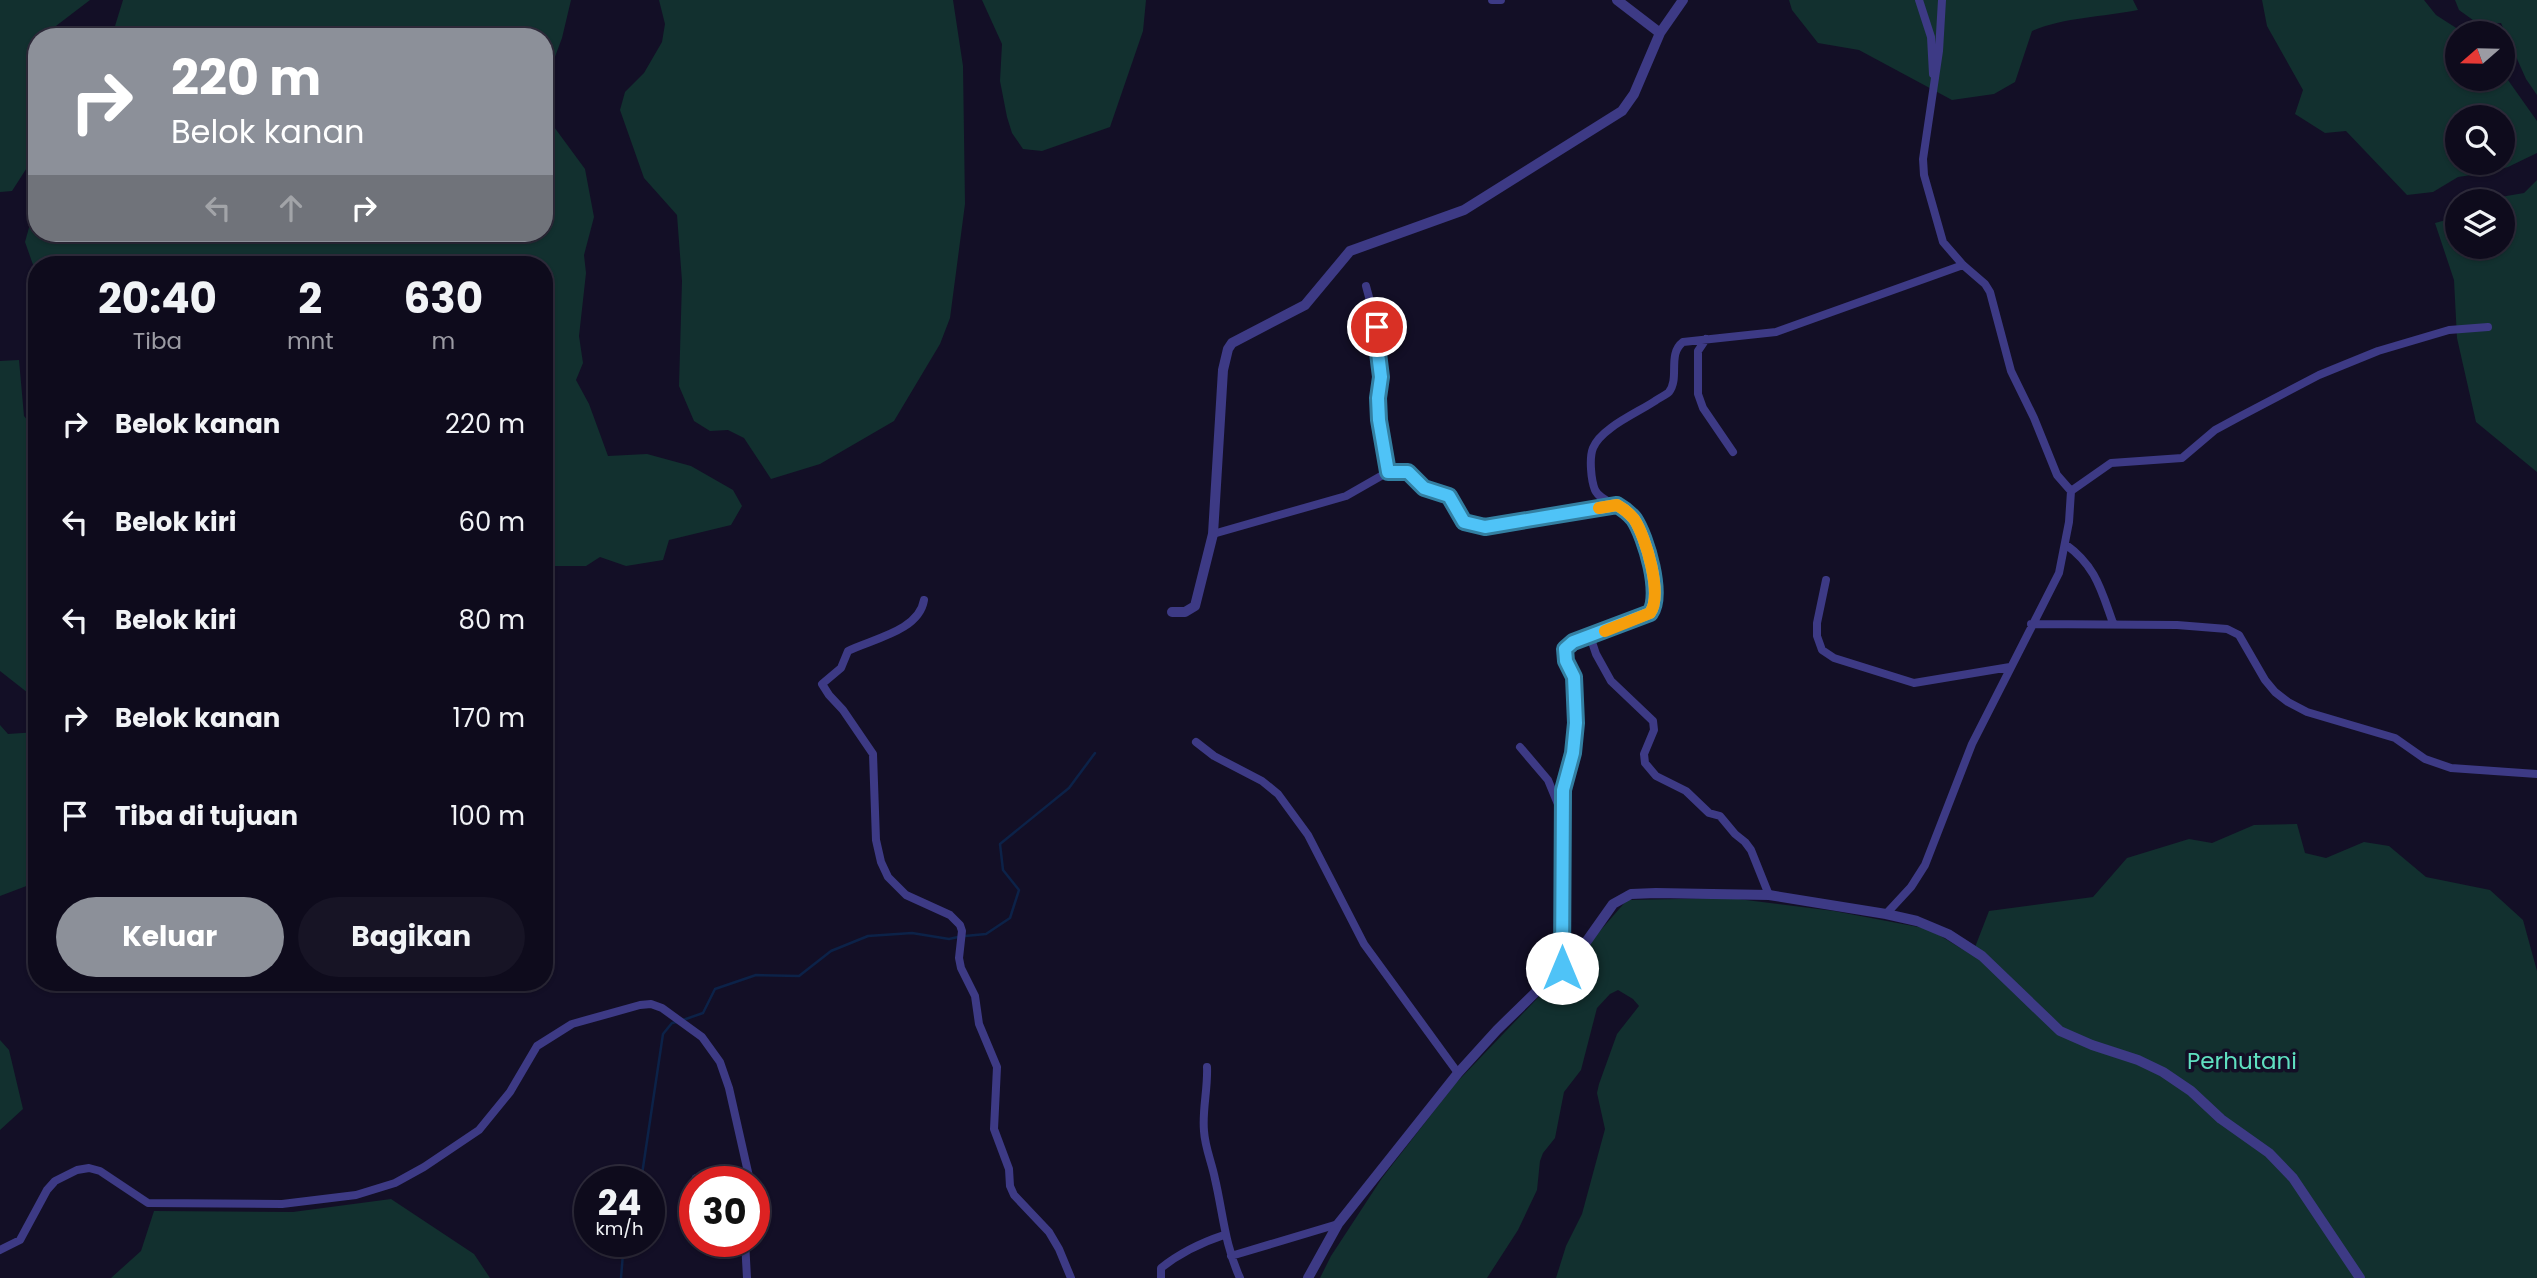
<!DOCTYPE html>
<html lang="id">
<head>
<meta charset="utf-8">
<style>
	body { margin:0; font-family:Poppins,sans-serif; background:#171425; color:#f1f3f6; height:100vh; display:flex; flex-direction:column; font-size:26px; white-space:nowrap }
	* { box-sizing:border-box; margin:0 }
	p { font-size:23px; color:#9b9ba3 }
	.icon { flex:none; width:38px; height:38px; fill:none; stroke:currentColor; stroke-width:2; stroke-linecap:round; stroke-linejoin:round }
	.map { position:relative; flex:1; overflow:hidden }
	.details { position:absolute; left:28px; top:256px; width:525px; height:735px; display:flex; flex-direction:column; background:#0e0b1c; border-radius:28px; box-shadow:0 2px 5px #0004,0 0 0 2px #2e2b3b }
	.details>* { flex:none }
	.guide { position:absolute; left:28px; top:28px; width:525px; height:214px; border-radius:28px; box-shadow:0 2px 5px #0004,0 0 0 2px #2e2b3b; background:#8c9099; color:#fff; overflow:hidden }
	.needle { width:46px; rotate:250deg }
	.buttons { position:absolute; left:2445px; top:21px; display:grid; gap:14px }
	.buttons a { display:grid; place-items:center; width:70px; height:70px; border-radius:50%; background:#0e0b1c; box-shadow:0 2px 5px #0004,0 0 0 2px #2e2b3b; font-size:35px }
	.speed { position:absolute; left:574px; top:1166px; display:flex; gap:14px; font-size:35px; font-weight:700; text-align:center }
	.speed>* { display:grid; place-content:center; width:91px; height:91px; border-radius:50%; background:#0e0b1c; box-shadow:0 2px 5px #0004,0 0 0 2px #2e2b3b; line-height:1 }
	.speed small { font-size:18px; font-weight:400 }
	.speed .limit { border:10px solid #d22; background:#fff; color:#111 }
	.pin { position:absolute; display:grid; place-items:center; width:60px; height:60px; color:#fff; margin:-30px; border:4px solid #fff; border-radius:50%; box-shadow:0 2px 7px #0007 }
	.me { position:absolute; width:77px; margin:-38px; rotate:0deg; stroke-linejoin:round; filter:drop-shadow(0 0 5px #0008) }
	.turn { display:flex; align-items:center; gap:24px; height:147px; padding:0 28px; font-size:32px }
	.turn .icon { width:91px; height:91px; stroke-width:2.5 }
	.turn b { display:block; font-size:49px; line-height:60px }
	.lanes { display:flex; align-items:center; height:66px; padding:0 28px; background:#0003; justify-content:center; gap:35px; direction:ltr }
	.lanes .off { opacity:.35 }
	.eta { display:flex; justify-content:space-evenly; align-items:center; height:119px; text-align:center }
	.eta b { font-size:42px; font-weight:700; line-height:49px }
	.cta { display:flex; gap:14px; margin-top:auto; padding:14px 28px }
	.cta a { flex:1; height:80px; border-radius:42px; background:#8c9099; color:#fff; font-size:28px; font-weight:700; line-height:80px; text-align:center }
	.cta a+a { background:#171425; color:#f1f3f6 }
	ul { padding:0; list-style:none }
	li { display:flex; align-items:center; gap:21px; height:98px; padding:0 28px }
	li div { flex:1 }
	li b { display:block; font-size:26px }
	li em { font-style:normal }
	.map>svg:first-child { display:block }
	.green { fill:#12302f; fill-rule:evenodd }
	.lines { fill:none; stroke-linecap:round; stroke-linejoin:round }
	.stream { stroke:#0c2248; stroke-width:2.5 }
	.minor { stroke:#3d3a85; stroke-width:8 }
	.tertiary { stroke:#3d3a85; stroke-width:10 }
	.route-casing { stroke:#337fa1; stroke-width:18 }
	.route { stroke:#4fc3f7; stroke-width:12 }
	.slow { stroke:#f59e0b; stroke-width:12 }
	.labels { text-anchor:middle; stroke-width:7; stroke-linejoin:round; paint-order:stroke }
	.park-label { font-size:23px; fill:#5fe0c0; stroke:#130f26 }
</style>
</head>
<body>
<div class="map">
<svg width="2537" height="1278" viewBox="0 0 2537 1278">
	<rect width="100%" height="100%" fill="#130f26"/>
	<path class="green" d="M 0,0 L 90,0 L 52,29 L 50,37 L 37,37 L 37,114 L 30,163 L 12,191 L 0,192 Z
		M 123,0 L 571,0 L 562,38 L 544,86 L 544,37 L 99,37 L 115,26 Z
		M 659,0 L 953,0 L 963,66 L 965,204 L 950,318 L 940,344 L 894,421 L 820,464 L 771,479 L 744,438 L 728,430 L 710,431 L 694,421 L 679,386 L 682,281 L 677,215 L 644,178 L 620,110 L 625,92 L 644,73 L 662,42 L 665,24 Z
		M 982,0 L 1146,0 L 1143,31 L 1110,127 L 1042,151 L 1023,149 L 1012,133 L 1007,117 L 1000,81 L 1002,44 Z
		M 1789,0 L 2133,0 L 2138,10 C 2103,17 2065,17 2032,31 L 2015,82 L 1994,94 L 1952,100 L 1859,50 L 1818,43 L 1792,10 Z
		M 2262,0 L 2424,0 L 2436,15 L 2464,33 L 2457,33 L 2457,79 L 2502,79 L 2503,73 L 2537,121 L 2537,153 L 2508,167 L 2492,172 L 2458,177 L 2433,192 L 2407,195 L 2346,131 L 2325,133 L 2295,114 L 2303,90 L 2267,26 ZM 2457,117 L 2502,117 L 2502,163 L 2457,163 Z
		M 2455,0 L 2537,0 L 2537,95 L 2526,79 L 2501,23 L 2480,25 L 2459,10 Z
		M 544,109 L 546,116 L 585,169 L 594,217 L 584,255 L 586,273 L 579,336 L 583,363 L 576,380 L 589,404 L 608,456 L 647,454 L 691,466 L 733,490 L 742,506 L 731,525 L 669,540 L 663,560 L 626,566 L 600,557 L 586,566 L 544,566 L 544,264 L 37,264 L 37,276 L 25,242 L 37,199 L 37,233 L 544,233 Z
		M 2537,180 L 2537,472 L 2476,422 L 2457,338 L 2454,280 L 2435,223 L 2457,217 L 2457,247 L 2502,247 L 2502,201 L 2477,201 L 2524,193 Z
		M 19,360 L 24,416 L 30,423 L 37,424 L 37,700 L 0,671 L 0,361 Z
		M 0,725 L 8,734 L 37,732 L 37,882 L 0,896 Z
		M 2297,824 L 2305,853 L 2326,858 L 2364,842 L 2389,846 L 2426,877 L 2490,890 L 2523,920 L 2537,971 L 2537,1278 L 1556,1278 L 1566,1246 L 1582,1214 L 1605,1129 L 1597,1093 L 1599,1084 L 1617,1034 L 1639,1006 L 1633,999 L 1618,990 L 1610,994 L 1597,1008 L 1581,1070 L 1564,1092 L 1555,1138 L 1543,1153 L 1540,1161 L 1537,1190 L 1518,1230 L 1487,1278 L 1320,1278 L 1331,1256 L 1382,1178 L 1455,1084 L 1578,956 L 1627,900 L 1730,898 L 1834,911 L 1929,929 L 1972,955 L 1989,911 L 2093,897 L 2127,858 L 2189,839 L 2212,843 L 2254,825 Z
		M 0,1040 L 9,1050 L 23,1109 L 0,1130 Z
		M 391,1199 L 474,1254 L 490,1278 L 111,1278 L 141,1251 L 154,1211 L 293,1212 Z"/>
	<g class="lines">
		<path class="stream" d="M 965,936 L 986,934 L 1010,918 L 1019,890 L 1003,870 L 1000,844 L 1069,788 L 1095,753
			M 683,1020 L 703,1013 L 715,989 L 756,975 L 799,976 L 831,951 L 868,936 L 912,933 L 949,939 L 958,937
			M 641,1181 L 663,1034 L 672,1023 L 677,1022
			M 621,1278 L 624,1241"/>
		<path class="minor" d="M 1492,0 L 1501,0
			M 1919,0 L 1931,37 L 1933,74
			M 1366,286 L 1377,327 L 1378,353 L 1381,366 L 1379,420 L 1388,472
			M 1706,339 L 1698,351 L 1698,394 L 1703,408 L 1733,452
			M 2071,491 L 2111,463 L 2182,458 L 2215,430 L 2239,417 L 2319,375 L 2378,351 L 2449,330 L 2488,327
			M 1213,534 L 1346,496 L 1388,472 L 1408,472 L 1424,488 L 1449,496 L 1464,522 L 1485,527 L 1617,505
			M 2065,544 C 2096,566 2101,590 2113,623
			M 1826,580 L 1817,623 L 1817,636 L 1822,650 L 1834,658 L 1914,683 L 2010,667
			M 924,600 C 919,631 872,639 848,651 L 841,668 L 822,684 L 829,695 L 843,710 L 873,754 L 876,840 L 881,862 L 888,877 L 906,895 L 950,915 L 960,925 L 962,931 L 959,958 L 961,968 L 975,996 L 979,1024 L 997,1067 L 994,1129 L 1009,1169 L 1010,1186 L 1014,1195 L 1049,1232 L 1059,1249 L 1071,1278
			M 2031,624 L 2177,625 L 2227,629 L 2239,635 L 2265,680 L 2275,692 L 2288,702 L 2307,712 L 2395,738 L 2425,759 L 2451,768 L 2537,774
			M 1590,636 L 1596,654 L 1611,681 L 1653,721 L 1654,730 L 1644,754 L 1645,763 L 1656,776 L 1686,791 L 1709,813 L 1720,816 L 1735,834 L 1745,842 L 1751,850 L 1769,895
			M 1196,742 L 1214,756 L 1262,781 L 1278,794 L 1308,835 L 1364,944 L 1458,1073
			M 1520,747 L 1548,780 L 1560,809
			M 1886,914 L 1911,887 L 1925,865 L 1972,744 L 2059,573 L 2069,522 L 2071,491 L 2057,475 L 2034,418 L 2011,371 L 1990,292 L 1985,284 L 1963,265 L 1943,242 L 1924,175 L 1923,159 L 1939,51 L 1942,0
			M 1561,968 L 1563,790 L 1573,753 L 1576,723 L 1574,677 L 1566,661 L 1565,649 L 1573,642 L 1644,617 C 1647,615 1650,613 1652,610 C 1663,592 1644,529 1630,515 C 1621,506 1600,501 1595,490 C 1591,480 1589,458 1593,448 C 1601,428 1637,413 1655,401 C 1659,398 1666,395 1669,392 C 1680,378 1667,354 1683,342 L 1776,332 L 1963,265
			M 1207,1067 C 1208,1089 1202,1110 1204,1131 C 1205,1148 1212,1163 1215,1179 C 1223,1213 1225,1246 1240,1278
			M 696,1178 L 697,1181
			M 745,1241 L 747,1278
			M 0,1250 L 20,1240 L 47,1190 L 55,1181 L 77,1170 L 89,1168 L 100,1171 L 148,1203 L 282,1204 L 356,1195 L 395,1183 L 424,1167 L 479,1130 L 510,1092 L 537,1046 L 572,1024 L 640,1005 L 651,1004 L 662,1008 L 702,1037 L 720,1062 L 729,1088 L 750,1181
			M 1231,1256 L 1338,1224
			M 1161,1278 L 1161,1268 C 1181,1252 1200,1243 1224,1235"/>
		<path class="tertiary" d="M 1660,33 L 1683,0
			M 1172,612 L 1185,612 L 1195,606 L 1213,534 L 1223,370 L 1228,349 L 1232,343 L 1305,305 L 1350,251 L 1464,210 L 1622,111 L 1634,94 L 1660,33 L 1617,0
			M 1308,1278 L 1338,1224 L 1458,1073 L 1497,1030 L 1584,945 L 1613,904 L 1631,894 L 1656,893 L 1769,895 L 1886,914 L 1917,921 L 1948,934 L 1982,956 L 2060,1031 L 2092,1045 L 2138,1060 L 2163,1072 L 2191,1091 L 2221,1119 L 2269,1153 L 2293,1178 L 2360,1278"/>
	</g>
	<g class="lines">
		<defs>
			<path id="route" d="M 1377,327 L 1378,353 L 1381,377 L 1378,398 L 1379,420 L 1388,472 L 1408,472 L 1424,488 L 1449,496 L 1464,522 L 1485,527 L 1617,505 C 1624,509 1629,513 1634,519 C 1646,537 1663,595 1650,613 L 1573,642 L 1565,649 L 1566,661 L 1574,677 L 1576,723 L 1573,753 L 1563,790 L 1562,968"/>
		</defs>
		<use href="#route" class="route-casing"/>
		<use href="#route" class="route"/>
		<path class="slow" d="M 1599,508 L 1617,505 C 1624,509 1629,513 1634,519 C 1646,537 1663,595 1650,613 L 1605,631"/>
	</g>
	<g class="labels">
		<g class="park-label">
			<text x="2242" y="1069">Perhutani</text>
		</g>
	</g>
</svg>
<div class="buttons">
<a><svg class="needle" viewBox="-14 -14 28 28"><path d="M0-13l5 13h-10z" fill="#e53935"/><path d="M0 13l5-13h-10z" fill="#9b9ba3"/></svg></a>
<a><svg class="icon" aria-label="search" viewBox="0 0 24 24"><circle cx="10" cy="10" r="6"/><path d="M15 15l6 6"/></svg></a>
<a><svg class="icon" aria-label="layers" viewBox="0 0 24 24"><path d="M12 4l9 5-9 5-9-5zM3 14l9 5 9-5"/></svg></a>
</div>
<div class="speed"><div>24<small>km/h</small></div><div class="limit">30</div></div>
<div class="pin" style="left:1377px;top:327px;background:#d93025"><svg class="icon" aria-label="arrive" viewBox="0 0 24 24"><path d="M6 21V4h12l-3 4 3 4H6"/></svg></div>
<svg class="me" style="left:1562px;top:968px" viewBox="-20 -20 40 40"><circle r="19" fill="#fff"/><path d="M0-13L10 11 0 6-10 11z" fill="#4fc3f7"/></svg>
<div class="guide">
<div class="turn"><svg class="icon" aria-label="right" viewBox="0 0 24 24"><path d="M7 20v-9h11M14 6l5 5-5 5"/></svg><div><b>220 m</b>Belok kanan</div></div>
<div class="lanes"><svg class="icon off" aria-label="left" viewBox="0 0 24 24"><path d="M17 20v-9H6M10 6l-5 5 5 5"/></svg><svg class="icon off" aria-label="ahead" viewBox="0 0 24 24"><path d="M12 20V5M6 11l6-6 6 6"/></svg><svg class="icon" aria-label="right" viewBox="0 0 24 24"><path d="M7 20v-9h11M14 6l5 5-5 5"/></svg></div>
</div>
<section class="details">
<div class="eta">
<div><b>20:40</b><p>Tiba</p></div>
<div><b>2</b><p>mnt</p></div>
<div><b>630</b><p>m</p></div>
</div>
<ul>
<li><svg class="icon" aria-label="right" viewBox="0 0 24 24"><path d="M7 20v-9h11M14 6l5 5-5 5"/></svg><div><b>Belok kanan</b></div><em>220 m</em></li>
<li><svg class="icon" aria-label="left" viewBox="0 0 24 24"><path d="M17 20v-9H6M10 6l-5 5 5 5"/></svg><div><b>Belok kiri</b></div><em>60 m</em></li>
<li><svg class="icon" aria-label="left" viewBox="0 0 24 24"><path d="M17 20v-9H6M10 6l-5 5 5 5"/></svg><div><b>Belok kiri</b></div><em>80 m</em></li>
<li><svg class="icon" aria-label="right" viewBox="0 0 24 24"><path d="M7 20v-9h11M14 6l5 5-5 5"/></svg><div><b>Belok kanan</b></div><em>170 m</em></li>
<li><svg class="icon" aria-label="arrive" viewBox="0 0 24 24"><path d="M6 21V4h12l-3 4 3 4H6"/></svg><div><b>Tiba di tujuan</b></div><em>100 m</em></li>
</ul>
<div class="cta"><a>Keluar</a><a>Bagikan</a></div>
</section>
</div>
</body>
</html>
